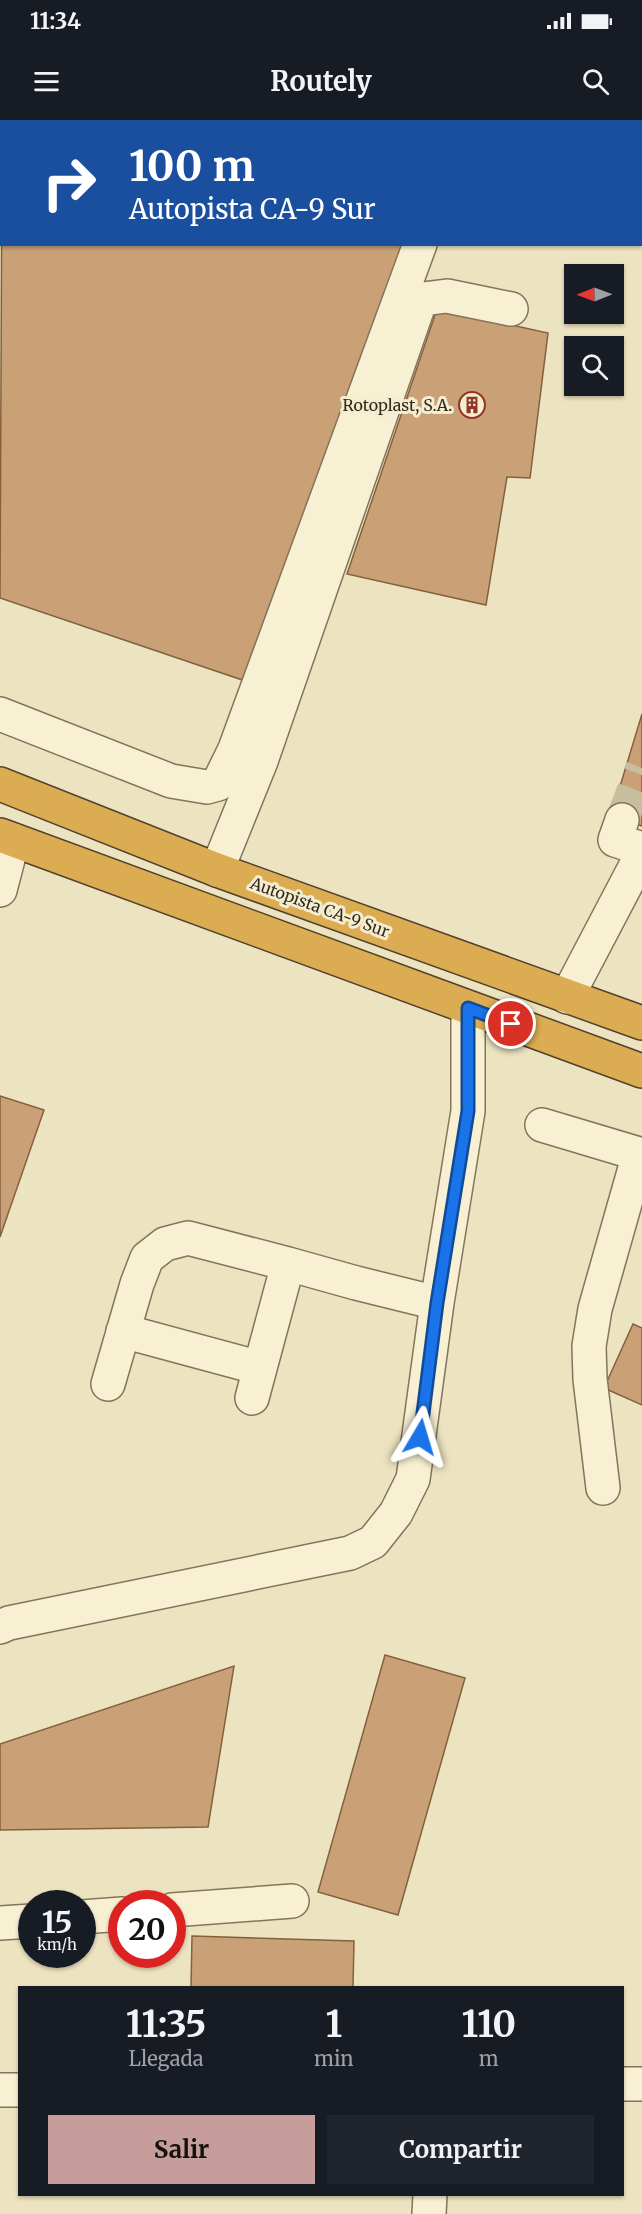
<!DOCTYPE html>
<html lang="es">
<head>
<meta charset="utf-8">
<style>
	body { margin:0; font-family:Merriweather,serif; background:#20242c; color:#f1f3f6; height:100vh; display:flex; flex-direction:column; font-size:22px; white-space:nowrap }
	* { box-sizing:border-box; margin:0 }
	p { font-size:20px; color:#9ea1a6 }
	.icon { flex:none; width:33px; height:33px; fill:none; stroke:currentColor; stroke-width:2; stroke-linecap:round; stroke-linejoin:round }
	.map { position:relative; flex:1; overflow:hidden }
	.drawer { position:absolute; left:18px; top:1866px; width:606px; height:210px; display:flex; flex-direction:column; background:#171b24; border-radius:0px; box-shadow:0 2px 4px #0004 }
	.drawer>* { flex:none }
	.guide { position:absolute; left:0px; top:0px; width:642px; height:126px; box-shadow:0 2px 4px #0004; background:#1a4fa0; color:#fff; overflow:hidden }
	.needle { width:39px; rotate:269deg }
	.fabs { position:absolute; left:564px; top:144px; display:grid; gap:12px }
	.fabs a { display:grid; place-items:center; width:60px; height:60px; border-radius:0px; background:#171b24; box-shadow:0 2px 4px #0004; font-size:30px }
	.speed { position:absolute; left:18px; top:1770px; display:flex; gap:12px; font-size:30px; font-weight:700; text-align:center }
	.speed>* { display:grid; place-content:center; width:78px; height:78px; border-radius:50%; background:#171b24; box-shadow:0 2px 4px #0004; line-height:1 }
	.speed small { font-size:15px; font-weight:400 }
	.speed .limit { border:9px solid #d22; background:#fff; color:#111 }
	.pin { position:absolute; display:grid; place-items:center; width:51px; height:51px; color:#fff; margin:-26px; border:3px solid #fff; border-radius:50%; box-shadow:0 2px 6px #0007 }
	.me { position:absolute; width:66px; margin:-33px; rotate:7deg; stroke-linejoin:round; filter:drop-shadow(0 0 4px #0008) }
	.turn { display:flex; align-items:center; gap:21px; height:126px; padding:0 30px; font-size:27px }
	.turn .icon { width:78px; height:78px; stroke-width:2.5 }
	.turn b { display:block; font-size:42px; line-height:51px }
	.eta { display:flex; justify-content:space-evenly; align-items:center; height:102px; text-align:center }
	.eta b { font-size:36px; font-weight:700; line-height:42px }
	.action { display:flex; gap:12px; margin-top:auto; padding:12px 30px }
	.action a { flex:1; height:69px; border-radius:0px; background:#c69d9a; color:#111; font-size:24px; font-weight:700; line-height:69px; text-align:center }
	.action a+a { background:#20242c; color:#f1f3f6 }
	.status { display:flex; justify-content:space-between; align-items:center; height:42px; padding:0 30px; background:#171b24; direction:ltr }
	.status svg { height:16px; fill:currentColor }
	header { display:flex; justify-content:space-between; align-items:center; height:78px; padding:0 30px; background:#171b24; font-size:27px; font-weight:700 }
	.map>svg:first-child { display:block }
	.building { fill:#caa177; stroke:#83613f; stroke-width:1.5 }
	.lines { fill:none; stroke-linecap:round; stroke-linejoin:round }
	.minor-tunnel { stroke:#c7be9f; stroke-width:33; stroke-dasharray:33 16; stroke-linecap:butt }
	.minor-casing { stroke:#857459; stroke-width:36 }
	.highway-casing { stroke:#52422d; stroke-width:36 }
	.minor { stroke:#f8f0d3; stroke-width:33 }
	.highway { stroke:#dbac52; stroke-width:33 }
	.route-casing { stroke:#114b97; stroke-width:15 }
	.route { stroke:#1a73e8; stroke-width:10 }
	.labels { text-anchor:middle; stroke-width:6; stroke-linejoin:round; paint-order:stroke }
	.poi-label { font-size:16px; fill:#352b1d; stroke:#f4edcf; text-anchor:end }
	.street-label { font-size:16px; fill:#352b1d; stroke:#f4edcf }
</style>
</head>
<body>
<div class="status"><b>11:34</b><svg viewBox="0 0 49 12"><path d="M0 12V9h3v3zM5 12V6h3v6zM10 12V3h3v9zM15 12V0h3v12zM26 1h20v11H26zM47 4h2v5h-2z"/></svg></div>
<header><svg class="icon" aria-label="menu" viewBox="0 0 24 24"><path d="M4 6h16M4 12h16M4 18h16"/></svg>Routely<svg class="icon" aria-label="search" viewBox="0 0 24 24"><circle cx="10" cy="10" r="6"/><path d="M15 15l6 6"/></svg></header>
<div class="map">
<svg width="642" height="2094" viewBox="0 0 642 2094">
	<rect width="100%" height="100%" fill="#ece3c0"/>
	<path class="building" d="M 2,34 L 2,124 L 403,124 L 257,565 L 0,478 Z
		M 437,189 L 548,213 L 530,358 L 507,357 L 486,485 L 347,454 Z
		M 642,594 L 642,706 L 611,696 Z
		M 0,976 L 44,990 L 0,1117 Z
		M 633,1204 L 642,1208 L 642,1285 L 604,1268 Z
		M 385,1535 L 465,1558 L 398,1795 L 318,1772 Z
		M 234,1546 L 208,1707 L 0,1710 L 0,1624 Z
		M 192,1816 L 354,1821 L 353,1868 L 191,1868 Z"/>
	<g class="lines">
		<path class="minor-tunnel" d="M 622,700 L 642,648"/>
		<defs>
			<path id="minor" d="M 0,594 L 171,661 L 207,667 L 218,664 L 235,629 L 420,124
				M 622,700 L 615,720 L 642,729
				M 217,750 L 261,641 L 418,187 L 423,179 L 447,176 L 511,189
				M 0,770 L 13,720
				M 567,877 L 642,734
				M 542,1005 L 639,1034 L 595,1189 L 589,1226 L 590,1259 L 603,1368
				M 123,1211 L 260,1248
				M 108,1264 L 137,1164 L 147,1138 L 165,1124 L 188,1118 L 288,1144
				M 252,1278 L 288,1144 L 356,1163 L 437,1183
				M 0,1507 L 9,1503 L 350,1433 L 373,1422 L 396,1393 L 413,1359 L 437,1183 L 468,991 L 468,888
				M 172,1790 L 292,1781
				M 82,1797 L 122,1794
				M 0,1803 L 32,1801
				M 622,1964 L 642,1964
				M 0,1970 L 20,1970
				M 429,2094 L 430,2074"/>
			<path id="highway" d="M 0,664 L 217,750 L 642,903
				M 0,715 L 642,951"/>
		</defs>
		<use href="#minor" class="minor-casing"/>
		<use href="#highway" class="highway-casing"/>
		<use href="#minor" class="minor"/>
		<use href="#highway" class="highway"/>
	</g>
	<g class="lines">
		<defs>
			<path id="route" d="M 420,1317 L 437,1183 L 468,991 L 468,888 L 511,904"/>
		</defs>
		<use href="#route" class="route-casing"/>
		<use href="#route" class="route"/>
	</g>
	<defs>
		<symbol id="building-ring" viewBox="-11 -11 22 22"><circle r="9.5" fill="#f4edcf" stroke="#92342a" stroke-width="1.5"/><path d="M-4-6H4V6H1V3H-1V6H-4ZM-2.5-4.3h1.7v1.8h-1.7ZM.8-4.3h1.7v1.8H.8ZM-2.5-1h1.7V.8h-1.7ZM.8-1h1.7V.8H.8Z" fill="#92342a"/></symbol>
	</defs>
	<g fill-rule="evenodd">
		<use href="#building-ring" x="457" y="270" width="30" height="30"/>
	</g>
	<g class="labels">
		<g class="poi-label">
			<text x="452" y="291">Rotoplast, S.A.</text>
		</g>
		<g class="street-label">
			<text transform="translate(320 787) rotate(20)" y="6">Autopista CA-9 Sur</text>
		</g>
	</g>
</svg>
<div class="fabs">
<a><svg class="needle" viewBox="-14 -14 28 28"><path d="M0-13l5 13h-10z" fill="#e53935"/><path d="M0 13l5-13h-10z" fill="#9ea1a6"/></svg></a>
<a><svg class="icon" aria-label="search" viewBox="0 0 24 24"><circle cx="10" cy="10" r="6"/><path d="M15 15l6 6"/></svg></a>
</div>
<div class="speed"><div>15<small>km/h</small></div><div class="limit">20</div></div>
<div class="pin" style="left:511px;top:904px;background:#d93025"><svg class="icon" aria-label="arrive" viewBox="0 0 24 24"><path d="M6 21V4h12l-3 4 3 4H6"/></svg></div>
<svg class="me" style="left:420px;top:1317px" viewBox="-20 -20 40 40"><path d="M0-17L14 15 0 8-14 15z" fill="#1a73e8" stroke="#fff" stroke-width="4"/></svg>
<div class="guide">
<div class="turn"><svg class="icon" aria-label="right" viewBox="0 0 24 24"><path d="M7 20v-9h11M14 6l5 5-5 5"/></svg><div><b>100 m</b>Autopista CA-9 Sur</div></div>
</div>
<section class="drawer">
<div class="eta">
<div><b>11:35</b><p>Llegada</p></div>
<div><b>1</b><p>min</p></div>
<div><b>110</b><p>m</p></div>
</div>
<div class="action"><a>Salir</a><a>Compartir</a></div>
</section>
</div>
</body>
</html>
